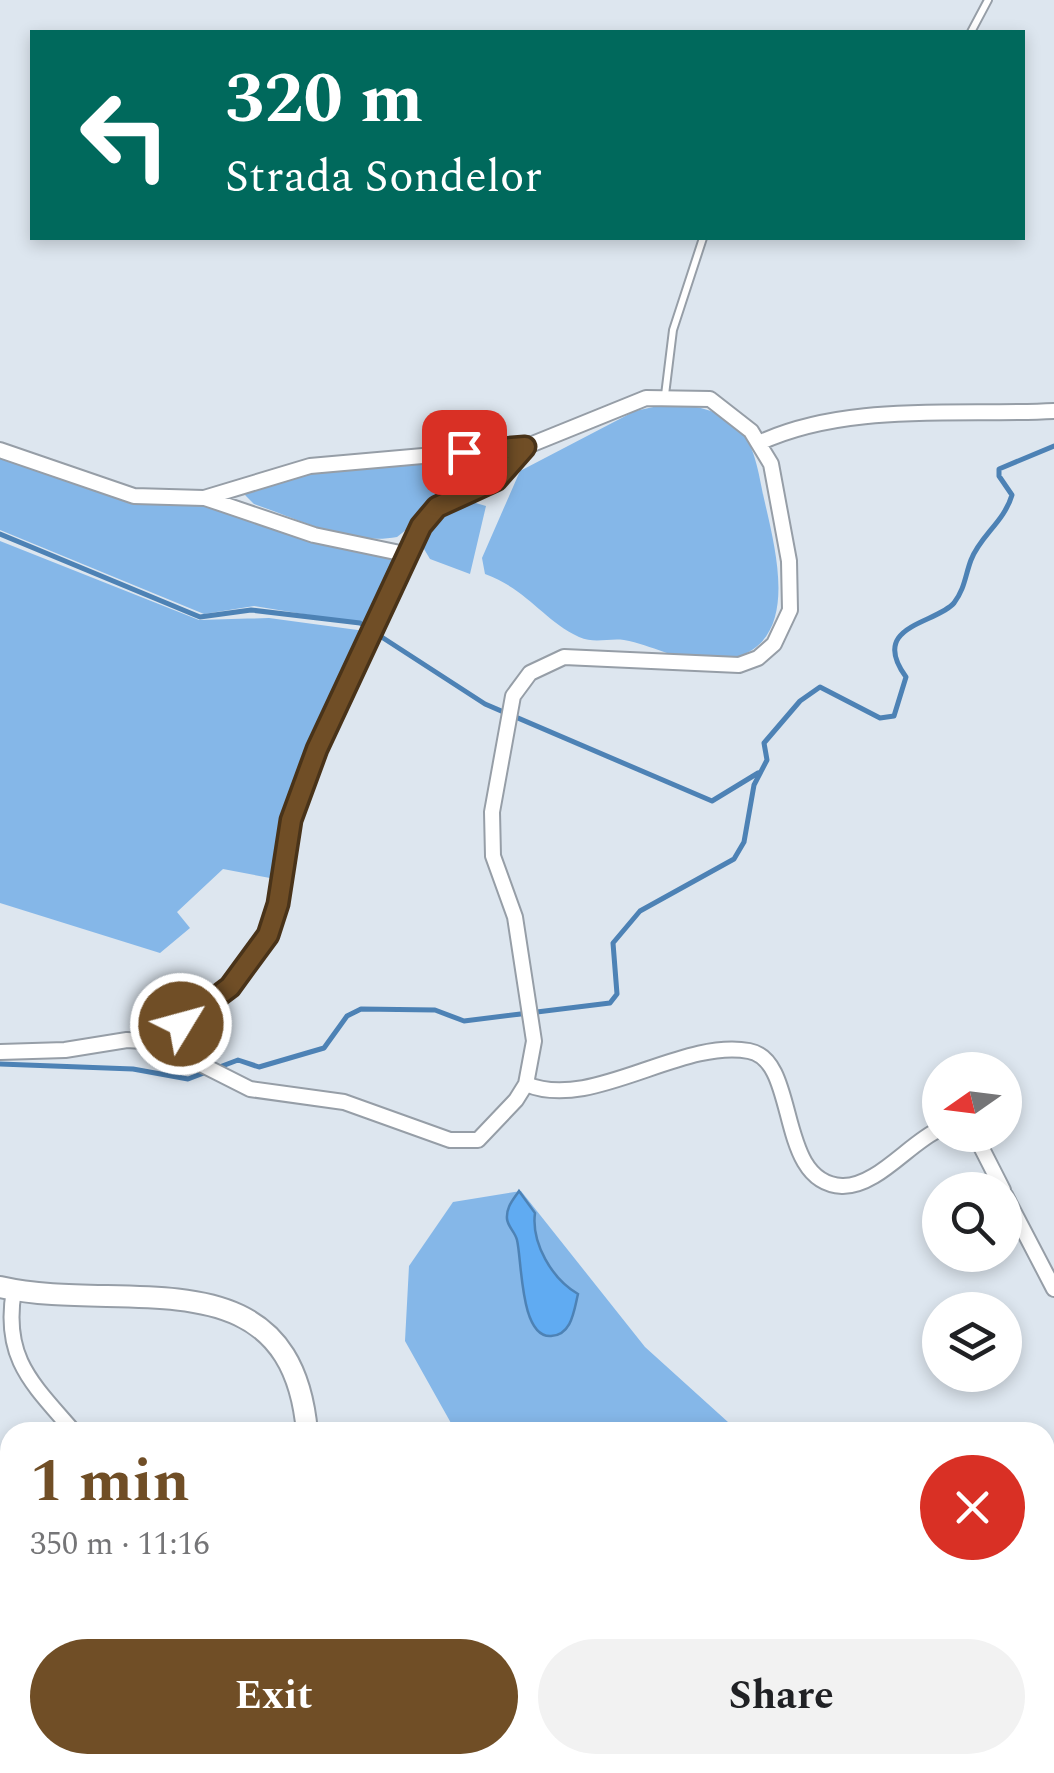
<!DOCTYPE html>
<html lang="en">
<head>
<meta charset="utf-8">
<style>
	body { margin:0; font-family:Spectral,serif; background:#f2f2f2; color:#202124; height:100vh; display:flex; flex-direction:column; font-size:38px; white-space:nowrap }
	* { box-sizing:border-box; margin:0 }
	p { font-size:32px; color:#757577 }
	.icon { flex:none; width:55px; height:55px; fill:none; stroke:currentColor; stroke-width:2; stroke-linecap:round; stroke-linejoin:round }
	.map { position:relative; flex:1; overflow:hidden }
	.sheet { position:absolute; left:0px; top:1422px; width:1055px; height:352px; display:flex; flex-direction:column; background:#fff; border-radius:30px 30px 0 0; box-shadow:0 5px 15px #0003 }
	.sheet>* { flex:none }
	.banner { position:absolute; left:30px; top:30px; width:995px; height:210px; border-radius:0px; box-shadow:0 5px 15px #0003; background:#00695c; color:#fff; overflow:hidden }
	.needle { width:65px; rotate:256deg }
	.buttons { position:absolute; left:922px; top:1052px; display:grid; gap:20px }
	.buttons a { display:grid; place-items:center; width:100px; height:100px; border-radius:50%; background:#fff; box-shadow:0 5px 15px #0003; font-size:50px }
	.pin { position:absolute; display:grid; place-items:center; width:85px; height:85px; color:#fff; margin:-42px; border-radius:20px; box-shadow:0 5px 15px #0006 }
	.me { position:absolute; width:110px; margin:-55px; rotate:53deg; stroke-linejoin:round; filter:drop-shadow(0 0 8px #0008) }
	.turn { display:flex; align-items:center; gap:35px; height:210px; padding:0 30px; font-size:45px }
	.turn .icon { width:130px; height:130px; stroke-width:2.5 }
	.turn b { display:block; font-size:70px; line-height:85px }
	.round { display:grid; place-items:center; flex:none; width:105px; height:105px; border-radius:52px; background:#f2f2f2 }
	.overview { display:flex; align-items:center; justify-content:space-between; height:170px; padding:0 30px }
	h1 { font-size:60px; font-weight:700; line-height:75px; color:#704e26 }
	.action { display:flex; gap:20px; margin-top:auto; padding:20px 30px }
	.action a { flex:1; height:115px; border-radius:60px; background:#704e26; color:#fff; font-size:40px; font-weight:700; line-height:115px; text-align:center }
	.action a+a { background:#f2f2f2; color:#202124 }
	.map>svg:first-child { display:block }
	.green { fill:#85b7e8 }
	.water { fill:#60abf2; stroke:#4d82b5; stroke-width:2.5 }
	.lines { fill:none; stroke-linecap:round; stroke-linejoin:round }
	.stream { stroke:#4d82b5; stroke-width:5 }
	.lane-casing { stroke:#969ea7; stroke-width:10 }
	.street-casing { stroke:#969ea7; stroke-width:18 }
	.secondary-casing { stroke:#969ea7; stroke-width:24 }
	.lane { stroke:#fff; stroke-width:6 }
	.street { stroke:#fff; stroke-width:14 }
	.secondary { stroke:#fff; stroke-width:20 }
	.route-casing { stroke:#493319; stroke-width:25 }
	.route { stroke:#704e26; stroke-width:18 }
</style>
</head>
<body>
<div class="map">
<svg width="1054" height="1773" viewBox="0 0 1054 1773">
	<rect width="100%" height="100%" fill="#dde6ef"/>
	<path class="green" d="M 672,403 C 693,406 720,410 736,425 C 756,443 759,478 765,503 C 779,564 804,662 705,661 C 676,660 652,645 624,640 C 608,638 595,644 579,637 C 542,619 528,590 485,574 L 482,558 L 520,471 L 635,411 Z
		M 0,453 L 103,492 L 220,507 L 394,557 L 396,562 L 370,625 L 254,606 L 204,614 L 0,530 Z
		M 494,455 L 497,462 L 491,473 L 471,479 L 397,537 C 351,546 298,519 254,504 L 245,495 L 250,487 L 309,471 Z
		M 469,501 L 486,506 L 470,574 L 430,559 L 421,544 L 444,511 Z
		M 0,541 L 199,620 L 269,618 L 365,631 C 324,712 291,790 270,878 L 223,869 L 177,912 L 190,928 L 160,953 L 0,903 Z
		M 521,1191 L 645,1347 L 739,1432 L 456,1432 L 405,1341 L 409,1266 L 453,1202 Z
		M 0,1603 L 10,1612 L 10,1765 L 180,1765 L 189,1773 L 0,1773 Z
		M 602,1765 L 898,1765 L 899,1773 L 600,1773 Z"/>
	<path class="water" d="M 519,1191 L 535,1213 C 531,1243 552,1279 578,1294 C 574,1310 572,1335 551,1336 C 520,1338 522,1260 517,1240 C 515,1232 508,1227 507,1219 C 506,1207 513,1200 519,1191 Z"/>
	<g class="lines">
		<path class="stream" d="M 0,534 L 200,617 L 251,610 L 360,623 L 485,704 L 712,801 L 758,773
			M 0,1064 L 133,1069 L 188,1079 L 238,1060 L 259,1067 L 324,1048 L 347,1016 L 361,1009 L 435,1010 L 464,1021 L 610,1003 L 617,994 L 613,943 L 640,911 L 734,859 L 744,842 L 754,785 L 767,760 L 764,743 L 800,701 L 820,687 L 880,718 L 894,716 L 906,677 C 868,625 936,624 954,603 C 965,588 965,576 971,560 C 980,536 1004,522 1012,495 L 999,476 L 999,469 L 1054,446"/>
		<defs>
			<path id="lane" d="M 971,32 L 988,0
				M 665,395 L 673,330 L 703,238
				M 158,1041 L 230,987 L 268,935 L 278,904 L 291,821 L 317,749 L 421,526 L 437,507 L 496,480 L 520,451"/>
			<path id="street" d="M 759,443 C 847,402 958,416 1054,411
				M 0,450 L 134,496 L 204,498 L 310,466 L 525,447 L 646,398 L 710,399 L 751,431 L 771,464 L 789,561 L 790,610 L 774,644 L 758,658 L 739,665 L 564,657 L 530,673 L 513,696 L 492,812 L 493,856 L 515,917 L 534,1041 L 526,1084 L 516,1100 L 478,1140 L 450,1140 L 344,1102 L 250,1089 L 157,1042 L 127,1040 L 65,1050 L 0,1052
				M 205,498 L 314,535 L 405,554
				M 526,1084 C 591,1112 681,1038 749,1051 C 800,1060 775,1183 842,1186 C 877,1187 910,1142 940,1129
				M 975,1135 L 1003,1190
				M 1005,1195 L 1054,1289
				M 14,1290 C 2,1359 33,1384 74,1432
				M 292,1765 L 302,1773
				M 613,1773 L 620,1765"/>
			<path id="secondary" d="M 0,1287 C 123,1315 291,1250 307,1432
				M 984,1765 L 996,1773"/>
		</defs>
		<use href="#lane" class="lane-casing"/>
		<use href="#street" class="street-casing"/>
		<use href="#secondary" class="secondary-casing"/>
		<use href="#lane" class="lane"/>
		<use href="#street" class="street"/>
		<use href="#secondary" class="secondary"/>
	</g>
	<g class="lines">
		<defs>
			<path id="route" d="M 181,1024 L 230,987 L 268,935 L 278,904 L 291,820 L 317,749 L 421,526 L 437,507 L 496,480 L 525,447 L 464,452"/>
		</defs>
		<use href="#route" class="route-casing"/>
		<use href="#route" class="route"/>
	</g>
</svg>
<div class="buttons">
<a><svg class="needle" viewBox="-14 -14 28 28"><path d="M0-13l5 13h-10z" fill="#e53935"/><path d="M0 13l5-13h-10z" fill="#757577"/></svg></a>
<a><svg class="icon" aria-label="search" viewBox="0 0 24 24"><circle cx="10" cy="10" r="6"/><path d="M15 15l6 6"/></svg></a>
<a><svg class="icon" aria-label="layers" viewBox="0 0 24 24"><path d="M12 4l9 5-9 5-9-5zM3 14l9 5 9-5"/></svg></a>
</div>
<div class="pin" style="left:464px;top:452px;background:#d93025"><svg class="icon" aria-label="arrive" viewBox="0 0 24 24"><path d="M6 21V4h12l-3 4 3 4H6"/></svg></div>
<svg class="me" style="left:181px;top:1024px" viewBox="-20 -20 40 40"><circle r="17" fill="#704e26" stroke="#fff" stroke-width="3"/><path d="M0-11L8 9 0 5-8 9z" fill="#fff"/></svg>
<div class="banner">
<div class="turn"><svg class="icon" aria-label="left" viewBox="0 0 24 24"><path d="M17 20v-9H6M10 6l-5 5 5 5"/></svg><div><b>320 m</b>Strada Sondelor</div></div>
</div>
<section class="sheet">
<div class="overview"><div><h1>1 min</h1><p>350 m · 11:16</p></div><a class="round" style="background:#d93025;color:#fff"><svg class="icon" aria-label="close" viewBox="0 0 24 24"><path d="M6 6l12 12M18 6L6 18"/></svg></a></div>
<div class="action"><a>Exit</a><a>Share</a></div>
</section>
</div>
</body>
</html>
